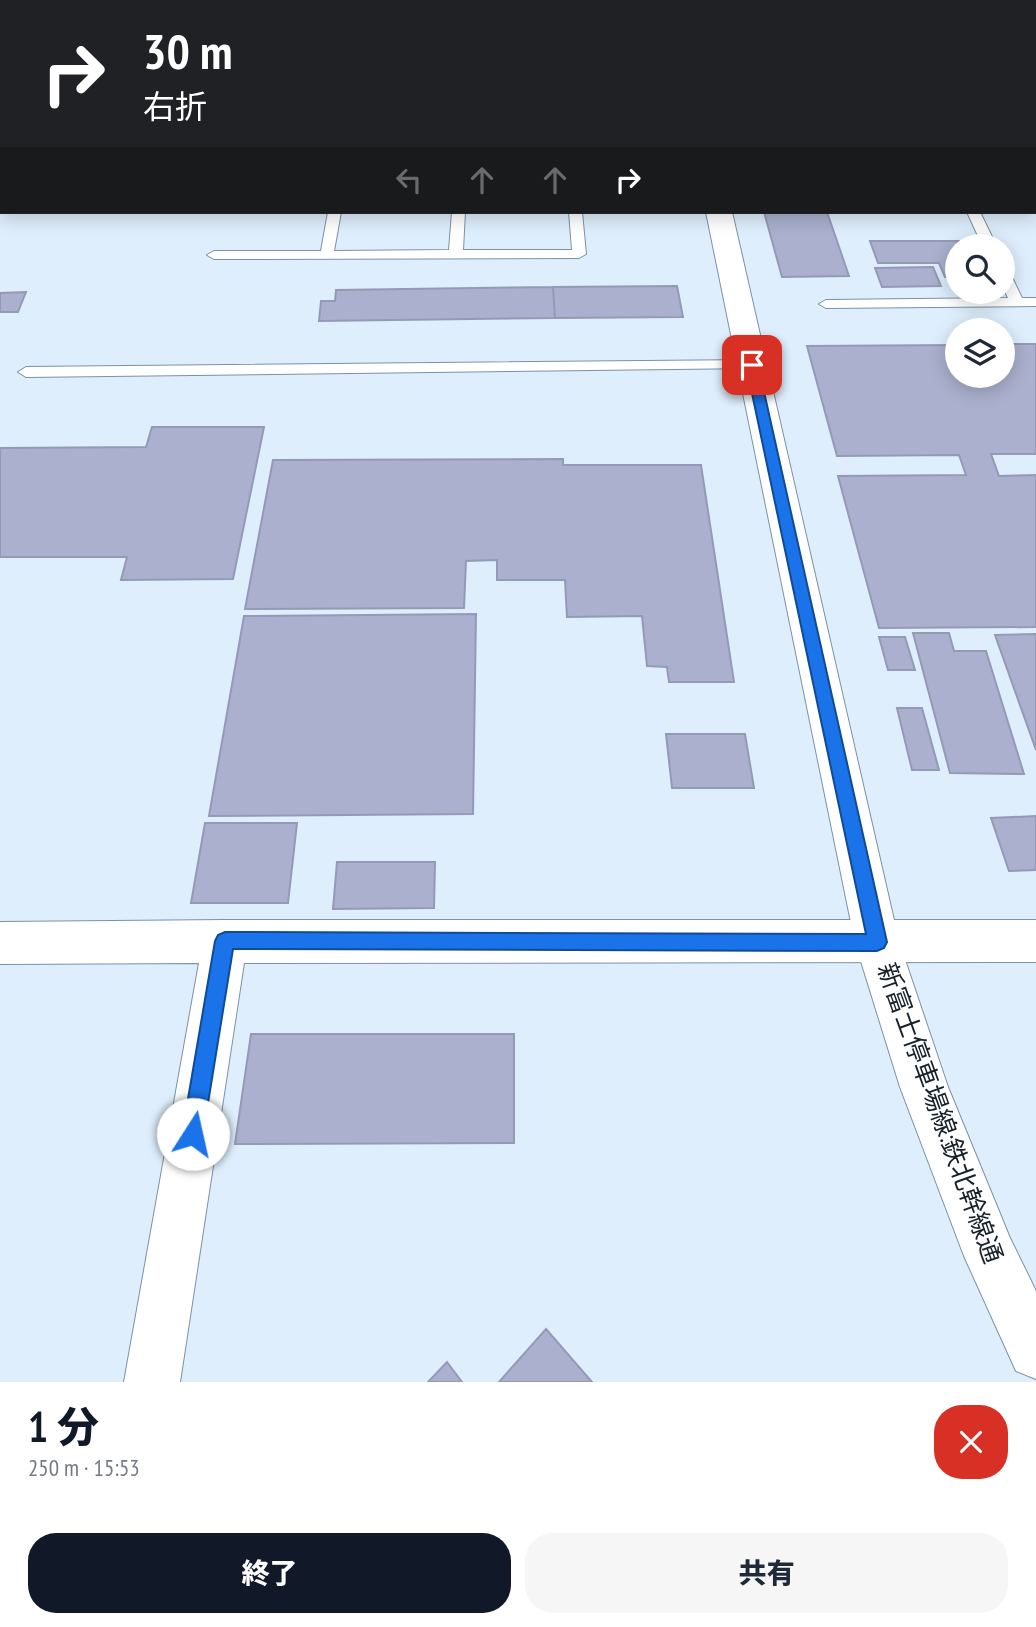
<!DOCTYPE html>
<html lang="ja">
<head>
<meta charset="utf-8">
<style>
	body { margin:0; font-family:"PT Sans Narrow","Noto Sans JP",sans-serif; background:#f6f6f7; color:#1f2937; height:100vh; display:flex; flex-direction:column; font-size:26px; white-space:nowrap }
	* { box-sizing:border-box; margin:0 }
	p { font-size:23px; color:#747a83 }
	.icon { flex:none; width:38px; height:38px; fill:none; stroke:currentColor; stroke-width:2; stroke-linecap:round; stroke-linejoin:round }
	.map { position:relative; height:1382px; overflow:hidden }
	.details { display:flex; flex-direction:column; background:#fff; flex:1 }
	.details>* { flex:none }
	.top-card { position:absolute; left:0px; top:0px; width:1036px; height:214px; box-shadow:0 4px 18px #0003; background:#202124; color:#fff; overflow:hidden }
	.controls { position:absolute; left:945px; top:234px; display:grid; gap:14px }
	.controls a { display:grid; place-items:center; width:70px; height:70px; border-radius:50%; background:#fff; box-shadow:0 4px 18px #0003; font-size:35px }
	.pin { position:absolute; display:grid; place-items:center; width:60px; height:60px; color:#fff; margin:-30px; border-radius:14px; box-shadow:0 4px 10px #0006 }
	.me { position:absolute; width:77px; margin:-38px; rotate:10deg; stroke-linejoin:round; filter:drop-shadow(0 0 5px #0008) }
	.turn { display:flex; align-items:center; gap:24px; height:147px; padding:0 28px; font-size:32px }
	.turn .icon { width:91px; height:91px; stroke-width:2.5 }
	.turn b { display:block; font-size:49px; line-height:60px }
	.lanes { display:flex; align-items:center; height:66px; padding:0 28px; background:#0003; justify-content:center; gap:35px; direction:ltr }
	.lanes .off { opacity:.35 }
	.round { display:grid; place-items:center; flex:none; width:74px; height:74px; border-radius:28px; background:#f6f6f7 }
	.headline { display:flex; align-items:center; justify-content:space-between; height:119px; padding:0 28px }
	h1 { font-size:42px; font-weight:800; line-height:52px; color:#111827 }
	.action { display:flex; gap:14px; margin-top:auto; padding:14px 28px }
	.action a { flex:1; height:80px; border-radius:28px; background:#111827; color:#fff; font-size:28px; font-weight:800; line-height:80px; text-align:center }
	.action a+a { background:#f6f6f7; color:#1f2937 }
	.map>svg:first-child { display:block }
	.green { fill:#cbaee6 }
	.building { fill:#aab0cd; stroke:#949ab6; stroke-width:2 }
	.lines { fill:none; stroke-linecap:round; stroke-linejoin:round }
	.lane-casing { stroke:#7a92a7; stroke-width:2 }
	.street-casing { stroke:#7a92a7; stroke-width:2 }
	.secondary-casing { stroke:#7a92a7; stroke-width:2 }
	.lane { fill:#fff; fill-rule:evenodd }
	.street { fill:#fff; fill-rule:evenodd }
	.secondary { fill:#fff; fill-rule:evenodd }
	.route { fill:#1a73e8; stroke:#114b97; stroke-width:2 }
	.labels { text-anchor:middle; stroke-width:5; stroke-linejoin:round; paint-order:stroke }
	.street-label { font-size:26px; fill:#172129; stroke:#fff }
</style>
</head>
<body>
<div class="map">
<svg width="1036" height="1382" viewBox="0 0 1036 1382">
	<rect width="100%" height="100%" fill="#deeefc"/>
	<path class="green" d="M 280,0 L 634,0 L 634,2 L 279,2 Z"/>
	<path class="building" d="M 764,212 L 827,212 L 849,276 L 782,277 Z
		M 870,241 L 960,241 L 962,247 L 957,247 L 957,277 L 945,277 L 939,263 L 878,263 Z
		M 933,267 L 941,286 L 882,287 L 875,268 Z
		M 677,286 L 683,317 L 555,318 L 553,287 Z
		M 553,287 L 555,318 L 319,321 L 321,301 L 335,301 L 336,290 Z
		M 26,292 L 18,312 L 0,312 L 0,293 Z
		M 1003,344 L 1036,344 L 1036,454 L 991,454 L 999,476 L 1036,475 L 1036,627 L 879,628 L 838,476 L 966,475 L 959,455 L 837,456 L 807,346 L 957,345 L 957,376 L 1003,376 Z
		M 152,427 L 264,427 L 233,579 L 121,580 L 127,557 L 0,557 L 0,448 L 146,447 Z
		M 563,459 L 563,465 L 701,465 L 734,682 L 669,682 L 667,667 L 647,666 L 642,616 L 567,617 L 565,580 L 497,580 L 497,560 L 466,561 L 464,608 L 245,609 L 273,460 Z
		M 476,614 L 473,814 L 209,816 L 244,616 Z
		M 913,633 L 949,633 L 954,651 L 986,651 L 1024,774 L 950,773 Z
		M 1036,634 L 1036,750 L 995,635 Z
		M 879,637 L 905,637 L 915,670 L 888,670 Z
		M 897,708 L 922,708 L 939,770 L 912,770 Z
		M 666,734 L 745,734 L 754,788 L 672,788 Z
		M 1036,816 L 1036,870 L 1009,871 L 991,818 Z
		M 205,823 L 297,823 L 288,903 L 191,903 Z
		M 337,862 L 435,862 L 434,908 L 333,909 Z
		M 251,1034 L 514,1034 L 514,1143 L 235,1144 Z
		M 546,1329 L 592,1382 L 499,1382 Z
		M 447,1362 L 462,1382 L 428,1382 Z"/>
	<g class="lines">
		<defs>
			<path id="lane" d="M 22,0 L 32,0 L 21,2 Z
				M 196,0 L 206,0 L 195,2 Z
				M 261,0 L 271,0 L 271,2 L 261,2 Z
				M 0,40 L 2,40 L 0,49 Z
				M 1034,144 L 1036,144 L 1036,152 L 1034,152 Z
				M 1034,172 L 1036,173 L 1036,183 L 1034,182 Z
				M 328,212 L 341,212 L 334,251 L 449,250 L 452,212 L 465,212 L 463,250 L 572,250 L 569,212 L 582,212 L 586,254 L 579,258 L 214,259 L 207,255 L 214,251 L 321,251 Z
				M 967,212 L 980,212 L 997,247 L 983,247 Z
				M 1003,269 L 1010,273 L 1022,298 L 1036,298 L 1036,306 L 826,308 L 819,304 L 826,300 L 1008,298 L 1003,287 Z
				M 752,360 L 760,365 L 757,368 L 26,377 L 18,372 L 26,367 Z"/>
			<path id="street" d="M 945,0 L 965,0 L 966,2 L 945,2 Z
				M 1034,86 L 1036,86 L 1036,100 L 1034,100 Z
				M 225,920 L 1036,920 L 1036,962 L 244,963 L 180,1382 L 124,1382 L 199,963 L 0,964 L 0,922 Z"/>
			<path id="secondary" d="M 663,0 L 683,0 L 684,2 L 663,2 Z
				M 0,93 L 2,93 L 2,107 L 0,107 Z
				M 706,212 L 732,212 L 899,942 L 948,1087 L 1010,1238 L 1036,1291 L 1036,1379 L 1016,1371 L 964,1256 L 900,1087 L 855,942 Z"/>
		</defs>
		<use href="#lane" class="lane-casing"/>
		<use href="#street" class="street-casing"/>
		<use href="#secondary" class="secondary-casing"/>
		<use href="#lane" class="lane"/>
		<use href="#street" class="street"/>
		<use href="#secondary" class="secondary"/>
	</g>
	<path class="route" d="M 752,361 L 758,365 L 887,942 L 884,948 L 877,951 L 233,949 L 203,1134 L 200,1141 L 193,1144 L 185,1141 L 182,1134 L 215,941 L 218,935 L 225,932 L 866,934 L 746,365 Z"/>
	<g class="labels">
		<g class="street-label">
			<text transform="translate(940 1113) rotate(70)" y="9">新富士停車場線:鉄北幹線通</text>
		</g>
	</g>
</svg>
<div class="controls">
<a><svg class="icon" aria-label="search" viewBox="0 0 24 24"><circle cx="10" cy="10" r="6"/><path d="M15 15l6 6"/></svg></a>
<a><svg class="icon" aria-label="layers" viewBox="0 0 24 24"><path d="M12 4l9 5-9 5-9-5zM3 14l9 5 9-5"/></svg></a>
</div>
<div class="pin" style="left:752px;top:365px;background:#d93025"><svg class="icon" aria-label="arrive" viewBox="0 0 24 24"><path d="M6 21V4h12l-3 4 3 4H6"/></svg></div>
<svg class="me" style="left:193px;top:1134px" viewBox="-20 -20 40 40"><circle r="19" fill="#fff"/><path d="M0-13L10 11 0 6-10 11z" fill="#1a73e8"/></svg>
<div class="top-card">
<div class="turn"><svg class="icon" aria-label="right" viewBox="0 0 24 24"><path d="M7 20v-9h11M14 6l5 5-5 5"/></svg><div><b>30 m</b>右折</div></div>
<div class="lanes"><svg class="icon off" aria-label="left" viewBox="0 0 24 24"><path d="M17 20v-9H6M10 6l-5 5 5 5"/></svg><svg class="icon off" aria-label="ahead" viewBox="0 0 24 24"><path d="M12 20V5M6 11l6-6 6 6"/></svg><svg class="icon off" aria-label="ahead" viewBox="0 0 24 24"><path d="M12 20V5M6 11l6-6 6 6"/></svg><svg class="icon" aria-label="right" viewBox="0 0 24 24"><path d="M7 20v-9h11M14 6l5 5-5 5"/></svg></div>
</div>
</div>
<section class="details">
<div class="headline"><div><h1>1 分</h1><p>250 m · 15:53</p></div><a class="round" style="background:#d93025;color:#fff"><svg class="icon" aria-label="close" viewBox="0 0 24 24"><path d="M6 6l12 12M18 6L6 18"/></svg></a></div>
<div class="action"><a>終了</a><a>共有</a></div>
</section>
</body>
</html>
